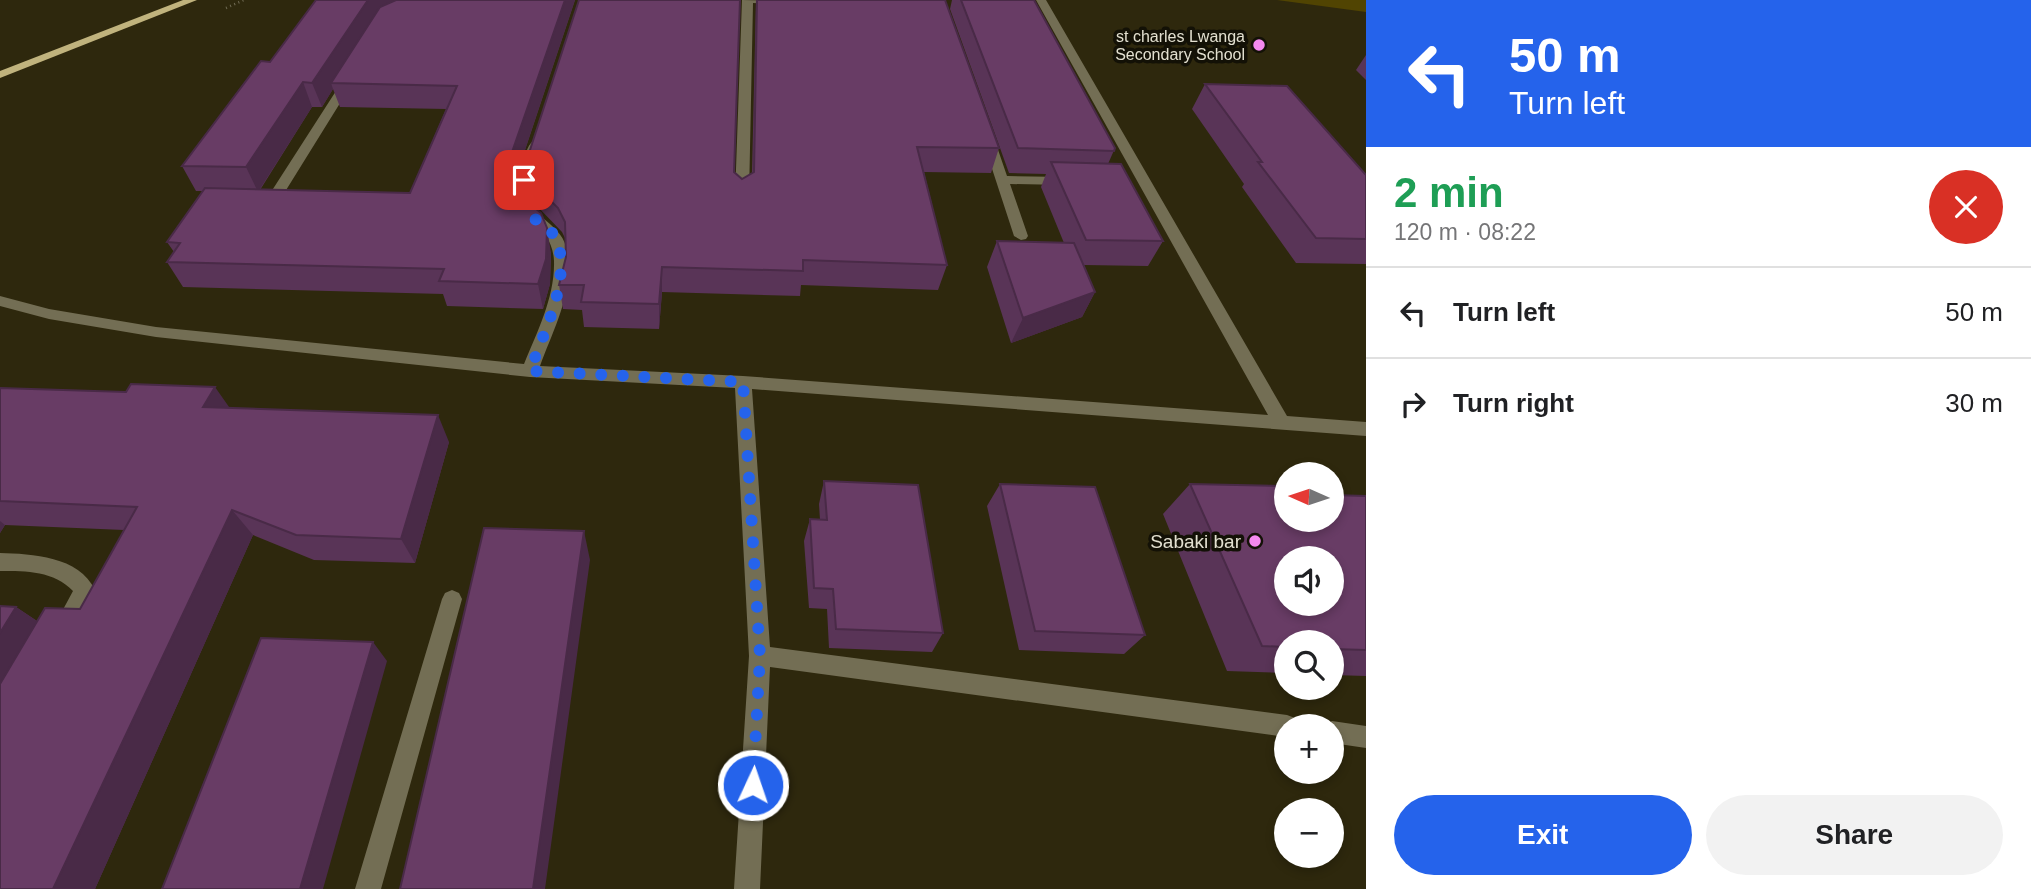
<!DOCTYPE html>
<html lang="en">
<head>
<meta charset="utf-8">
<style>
	body { margin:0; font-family:Arial,sans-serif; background:#f2f2f2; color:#202124; height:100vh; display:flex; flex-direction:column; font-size:26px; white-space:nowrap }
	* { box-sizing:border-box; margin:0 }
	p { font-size:23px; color:#757577 }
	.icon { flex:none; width:38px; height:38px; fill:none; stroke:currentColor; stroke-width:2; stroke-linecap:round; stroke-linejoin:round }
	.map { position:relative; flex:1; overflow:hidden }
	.sheet { display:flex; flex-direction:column; background:#fff; width:665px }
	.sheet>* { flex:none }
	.hud { background:#2563eb; color:#fff; overflow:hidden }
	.needle { width:46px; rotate:273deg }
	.tools { position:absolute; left:1274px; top:462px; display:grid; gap:14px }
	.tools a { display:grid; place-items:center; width:70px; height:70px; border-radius:50%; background:#fff; box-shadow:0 4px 10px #0003; font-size:35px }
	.pin { position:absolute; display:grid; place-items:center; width:60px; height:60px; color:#fff; margin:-30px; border-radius:14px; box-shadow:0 4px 10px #0006 }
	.me { position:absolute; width:77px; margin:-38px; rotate:3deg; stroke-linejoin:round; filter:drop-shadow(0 0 5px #0008) }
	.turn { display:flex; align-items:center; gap:24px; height:147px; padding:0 28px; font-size:32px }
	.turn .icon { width:91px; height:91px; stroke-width:2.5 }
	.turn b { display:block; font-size:49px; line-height:60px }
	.round { display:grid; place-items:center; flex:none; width:74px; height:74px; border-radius:37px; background:#f2f2f2 }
	.summary { display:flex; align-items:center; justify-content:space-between; height:119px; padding:0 28px }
	h1 { font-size:42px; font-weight:700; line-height:52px; color:#1e9e55 }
	.action { display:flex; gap:14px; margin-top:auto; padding:14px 28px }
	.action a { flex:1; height:80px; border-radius:42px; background:#2563eb; color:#fff; font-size:28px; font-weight:700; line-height:80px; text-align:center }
	.action a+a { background:#f2f2f2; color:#202124 }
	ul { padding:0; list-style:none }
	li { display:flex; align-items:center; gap:21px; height:91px; padding:0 28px; border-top:2px solid #e0e0e0 }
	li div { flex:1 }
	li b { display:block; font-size:26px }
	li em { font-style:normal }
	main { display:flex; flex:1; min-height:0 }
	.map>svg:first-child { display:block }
	.green { fill:#514402 }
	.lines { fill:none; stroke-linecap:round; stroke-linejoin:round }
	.path { stroke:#716c55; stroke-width:2.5; stroke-dasharray:1 3.5; stroke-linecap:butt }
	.minor { fill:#736e54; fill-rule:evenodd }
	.major { fill:#c0b37d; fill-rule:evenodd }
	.wall { fill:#593457; fill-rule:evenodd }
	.shaded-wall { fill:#492a47 }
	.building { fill:#683c65; stroke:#492a47; stroke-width:2; fill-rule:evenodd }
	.route { stroke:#2563eb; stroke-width:12; stroke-dasharray:0 21.6 }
	.poi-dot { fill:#f589ef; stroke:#131106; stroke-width:2.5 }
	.labels { text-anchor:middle; stroke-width:7; stroke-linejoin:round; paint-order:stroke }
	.far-poi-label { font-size:16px; fill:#e3e0d0; stroke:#131106; text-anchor:end }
	.poi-label { font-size:19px; fill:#e3e0d0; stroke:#131106; text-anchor:end }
</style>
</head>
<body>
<main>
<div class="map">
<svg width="1366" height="889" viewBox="0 0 1366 889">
	<rect width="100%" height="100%" fill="#2e280d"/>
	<path class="green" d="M 1277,0 L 1366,0 L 1366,12 Z"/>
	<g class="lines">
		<path class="path" d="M 226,8 L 244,0"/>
		<path class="minor" d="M 742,0 L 782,1 L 777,4 L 753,3 L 749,197 L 742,201 L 735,197 Z
			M 1036,0 L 1046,0 L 1287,416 L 1366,422 L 1366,436 L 752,389 L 770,647 L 1287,715 L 1295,718 L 1298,726 L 1286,726 L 1286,737 L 770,667 L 760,889 L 734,889 L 749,656 L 735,388 L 530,377 L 156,337 L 49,319 L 0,306 L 0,296 L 49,309 L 156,327 L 524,364 C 537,332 555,297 554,261 C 552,215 501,226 523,161 C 526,153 528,143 536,139 L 542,143 C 534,168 520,197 543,218 C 552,226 563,234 566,247 C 577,286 553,330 540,366 L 743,376 L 1268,415 Z
			M 345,77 L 355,79 L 283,195 L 273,195 L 271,192 Z
			M 988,134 L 994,138 L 1007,176 L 1065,177 L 1071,181 L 1065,185 L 1010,184 L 1028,236 L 1026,239 L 1021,240 L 1014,236 L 982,138 Z
			M 0,553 C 32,554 79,556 95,590 L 69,637 L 62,640 L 55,637 L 52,630 L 73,591 C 54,571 27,571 0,571 Z
			M 452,590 L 459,593 L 462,599 L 381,889 L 355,889 L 442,599 L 445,593 Z
			M 1332,721 L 1366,726 L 1366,748 L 1332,743 L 1332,726 L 1323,726 Z"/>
		<path class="major" d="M 183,0 L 197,0 L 0,78 L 0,71 Z"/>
	</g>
	<path class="wall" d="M 575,0 L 515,180 L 516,189 L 551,253 L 550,284 L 543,309 L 447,306 L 443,294 L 183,287 L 167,262 L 174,252 L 167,242 L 203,191 L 196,191 L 182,166 L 270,62 ZM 333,89 L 340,107 L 446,109 L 410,193 L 260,190 L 312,107 L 322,107 Z
		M 756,0 L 945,0 L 999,148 L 991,173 L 924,172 L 947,265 L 938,290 L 801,285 L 800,296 L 662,292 L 659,329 L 584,327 L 582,310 L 563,309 L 559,285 L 566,257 L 566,240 L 562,232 L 537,206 L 529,168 L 734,172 L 742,179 L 752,173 Z
		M 952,0 L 1034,0 L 1115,148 L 1108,164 L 1163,241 L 1148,266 L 1084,265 L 1095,292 L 1082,317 L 1011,343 L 987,267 L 997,241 L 1064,243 L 1041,187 L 1046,174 L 1009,173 L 950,9 Z
		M 1366,55 L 1366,80 L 1356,70 Z
		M 1205,84 L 1366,175 L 1366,264 L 1296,263 L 1242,187 L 1244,184 L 1192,109 Z
		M 0,388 L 229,408 L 449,442 L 415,563 L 314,560 L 253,535 L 95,889 L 0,889 L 16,607 L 37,621 L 80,609 L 124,530 L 5,525 L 0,533 Z
		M 824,481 L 943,633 L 932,652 L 829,648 L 827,609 L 809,608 L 804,541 L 810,519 L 820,520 L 819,504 Z
		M 1000,484 L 1145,635 L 1124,654 L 1019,650 L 987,506 Z
		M 1190,484 L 1286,520 L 1366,496 L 1366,676 L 1332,675 L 1332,642 L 1286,642 L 1286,673 L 1227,671 L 1163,514 Z"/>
	<path class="shaded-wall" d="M 368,0 L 408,0 L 331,83 L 333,89 L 322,107 L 312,83 Z
		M 565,0 L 575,0 L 515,180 L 519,211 L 514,186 L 511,155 Z
		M 303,82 L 312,107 L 258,192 L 246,167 Z
		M 547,228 L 551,253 L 550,284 L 543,309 L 538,284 Z
		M 662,267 L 662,292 L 659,329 L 659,304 Z
		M 1095,292 L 1082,317 L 1011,343 L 1023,318 Z
		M 215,387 L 234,414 L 203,407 Z
		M 438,415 L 449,442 L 415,563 L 401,539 Z
		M 232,510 L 253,535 L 95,889 L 53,889 Z
		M 0,521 L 5,525 L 0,533 Z
		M 584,531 L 590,560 L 545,889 L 533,889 Z
		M 16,607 L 49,629 L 0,715 L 0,633 Z
		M 373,642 L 387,661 L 323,889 L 300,889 Z"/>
	<path class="building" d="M 316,0 L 368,0 L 312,83 L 303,82 L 246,167 L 182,166 L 261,61 L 270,62 Z
		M 396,0 L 565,0 L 511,155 L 514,186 L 522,197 L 541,213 L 547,228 L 546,259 L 538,284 L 439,281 L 444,269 L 167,262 L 180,243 L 167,242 L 205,188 L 410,193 L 457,86 L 331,83 L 380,7 Z
		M 579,0 L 740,0 L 734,172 L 742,179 L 754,172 L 757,0 L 945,0 L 999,148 L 917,147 L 947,265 L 803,260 L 803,271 L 662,267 L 659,304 L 581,302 L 584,285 L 559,285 L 566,257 L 565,222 L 558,208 L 532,182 L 529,168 L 528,156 Z
		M 961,0 L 1034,0 L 1115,148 L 1114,151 L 1018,148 Z
		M 1205,84 L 1287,86 L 1366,175 L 1366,239 L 1316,238 L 1258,162 L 1262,162 Z
		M 1051,162 L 1121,164 L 1163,241 L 1086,240 Z
		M 997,241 L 1074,243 L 1095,292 L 1023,318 Z
		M 131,384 L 215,387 L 203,407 L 438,415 L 401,539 L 296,535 L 232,510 L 53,889 L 0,889 L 0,684 L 45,608 L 80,609 L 137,507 L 0,501 L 0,388 L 126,392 Z
		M 824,481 L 918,485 L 943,633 L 836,629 L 833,589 L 814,588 L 810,519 L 827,520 Z
		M 1000,484 L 1095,487 L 1145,635 L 1035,631 Z
		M 1190,484 L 1286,486 L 1286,520 L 1332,520 L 1332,495 L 1366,496 L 1366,650 L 1332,649 L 1332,642 L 1286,642 L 1286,647 L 1262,646 ZM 1286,558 L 1332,558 L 1332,604 L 1286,604 Z
		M 484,528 L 584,531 L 533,889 L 400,889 Z
		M 0,606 L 16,607 L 0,633 Z
		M 261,638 L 373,642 L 300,889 L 162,889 Z"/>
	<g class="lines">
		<path class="route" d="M 524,180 C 518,229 551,215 559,247 C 568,287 543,334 530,371 L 743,382 L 760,656 L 753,785"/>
	</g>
	<g class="poi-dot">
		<circle cx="1259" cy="45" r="7"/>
		<circle cx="1255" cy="541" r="7"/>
	</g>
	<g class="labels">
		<g class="far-poi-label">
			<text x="1245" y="42">st charles Lwanga<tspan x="1245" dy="18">Secondary School</tspan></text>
		</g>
		<g class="poi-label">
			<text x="1241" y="548">Sabaki bar</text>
		</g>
	</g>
</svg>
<div class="tools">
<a><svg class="needle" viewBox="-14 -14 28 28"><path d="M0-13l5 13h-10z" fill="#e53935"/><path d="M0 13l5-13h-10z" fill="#757577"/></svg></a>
<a><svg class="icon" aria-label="sound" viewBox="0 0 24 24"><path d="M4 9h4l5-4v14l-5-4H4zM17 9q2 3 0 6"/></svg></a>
<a><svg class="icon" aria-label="search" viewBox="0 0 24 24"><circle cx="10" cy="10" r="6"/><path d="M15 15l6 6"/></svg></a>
<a>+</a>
<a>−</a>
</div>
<div class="pin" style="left:524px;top:180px;background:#d93025"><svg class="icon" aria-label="arrive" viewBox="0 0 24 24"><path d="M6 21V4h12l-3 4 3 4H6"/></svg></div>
<svg class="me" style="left:753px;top:785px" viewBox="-20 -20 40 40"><circle r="17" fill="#2563eb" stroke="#fff" stroke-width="3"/><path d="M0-11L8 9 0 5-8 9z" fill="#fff"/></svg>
</div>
<section class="sheet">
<div class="hud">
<div class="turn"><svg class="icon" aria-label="left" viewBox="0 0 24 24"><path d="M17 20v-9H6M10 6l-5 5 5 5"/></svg><div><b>50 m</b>Turn left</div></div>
</div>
<div class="summary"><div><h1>2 min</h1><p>120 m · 08:22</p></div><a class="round" style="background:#d93025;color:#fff"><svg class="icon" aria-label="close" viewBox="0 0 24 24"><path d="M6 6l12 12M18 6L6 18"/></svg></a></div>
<ul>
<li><svg class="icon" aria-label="left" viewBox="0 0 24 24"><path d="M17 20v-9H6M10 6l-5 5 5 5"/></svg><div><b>Turn left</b></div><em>50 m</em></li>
<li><svg class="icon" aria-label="right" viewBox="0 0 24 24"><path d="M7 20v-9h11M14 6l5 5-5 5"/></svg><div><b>Turn right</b></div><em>30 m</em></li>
</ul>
<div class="action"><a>Exit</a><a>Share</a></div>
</section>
</main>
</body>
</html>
